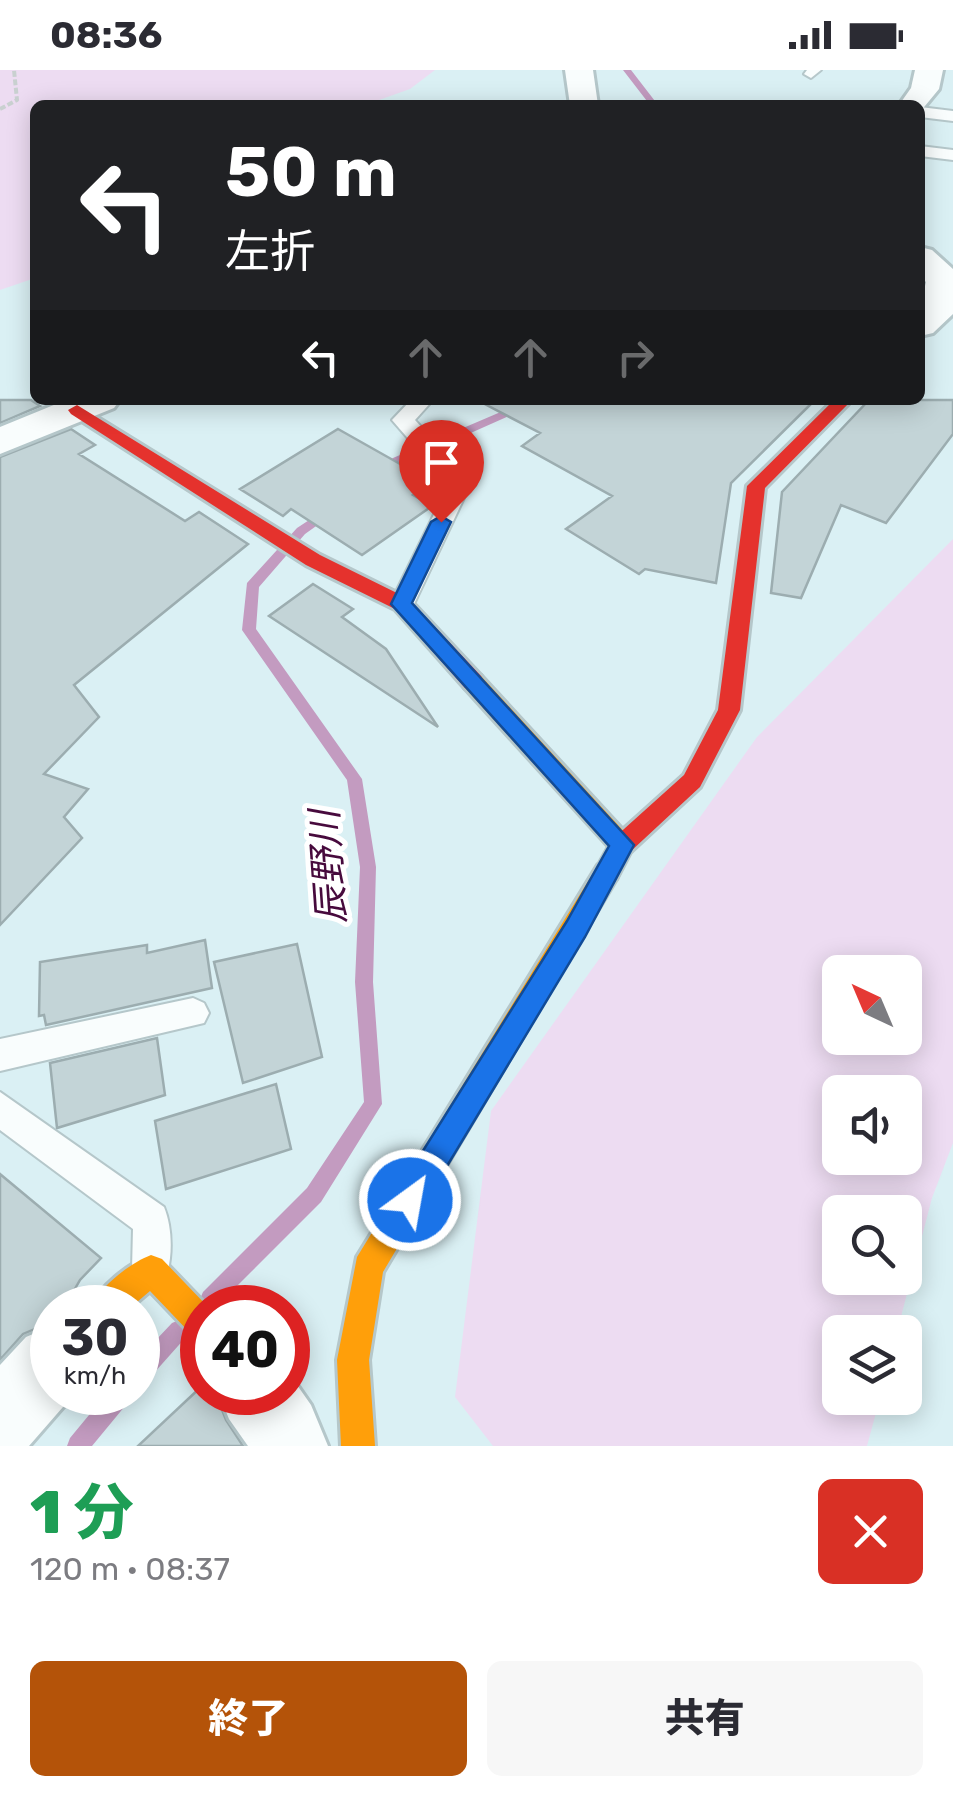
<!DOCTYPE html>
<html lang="ja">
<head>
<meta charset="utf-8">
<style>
	body { margin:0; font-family:Rubik,"Noto Sans JP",sans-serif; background:#f7f7f7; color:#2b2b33; height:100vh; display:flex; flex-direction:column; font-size:38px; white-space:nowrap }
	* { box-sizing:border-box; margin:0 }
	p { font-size:32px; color:#7c7c81 }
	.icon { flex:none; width:55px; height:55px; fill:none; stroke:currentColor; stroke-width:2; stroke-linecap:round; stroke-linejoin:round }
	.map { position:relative; height:1376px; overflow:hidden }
	.sheet { display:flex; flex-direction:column; background:#fff; flex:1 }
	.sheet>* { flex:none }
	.top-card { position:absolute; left:30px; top:30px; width:895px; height:305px; border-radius:15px; box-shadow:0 5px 25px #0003; background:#202124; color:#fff; overflow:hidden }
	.needle { width:65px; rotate:316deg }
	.controls { position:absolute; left:822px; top:885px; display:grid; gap:20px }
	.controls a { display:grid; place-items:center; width:100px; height:100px; border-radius:15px; background:#fff; box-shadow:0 5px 25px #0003; font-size:50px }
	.speed { position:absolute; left:30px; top:1215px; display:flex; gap:20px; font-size:50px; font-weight:700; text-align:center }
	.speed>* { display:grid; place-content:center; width:130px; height:130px; border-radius:50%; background:#fff; box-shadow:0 5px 25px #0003; line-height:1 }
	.speed small { font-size:25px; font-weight:400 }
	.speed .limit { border:15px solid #d22; background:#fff; color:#111 }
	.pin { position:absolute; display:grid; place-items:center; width:85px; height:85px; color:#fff; margin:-102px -42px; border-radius:50% 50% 50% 0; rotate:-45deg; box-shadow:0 0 10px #0007 }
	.pin .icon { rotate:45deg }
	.me { position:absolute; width:110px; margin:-55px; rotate:32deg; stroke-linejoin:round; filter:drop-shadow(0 0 8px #0008) }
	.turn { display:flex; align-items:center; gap:35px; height:210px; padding:0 30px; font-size:45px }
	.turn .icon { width:130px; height:130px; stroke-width:2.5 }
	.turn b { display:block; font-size:70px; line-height:85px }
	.lanes { display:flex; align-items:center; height:95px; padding:0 30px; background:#0003; justify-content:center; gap:50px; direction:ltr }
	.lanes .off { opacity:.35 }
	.round { display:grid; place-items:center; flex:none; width:105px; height:105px; border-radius:15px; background:#f7f7f7 }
	.overview { display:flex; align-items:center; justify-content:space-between; height:170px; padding:0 30px }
	h1 { font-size:60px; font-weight:800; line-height:75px; color:#1e9e55 }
	.cta { display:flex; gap:20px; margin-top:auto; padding:20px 30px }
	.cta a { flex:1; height:115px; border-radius:15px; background:#b45309; color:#fff; font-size:40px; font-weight:800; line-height:115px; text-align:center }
	.cta a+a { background:#f7f7f7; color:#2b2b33 }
	.status { display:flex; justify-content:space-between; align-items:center; height:70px; padding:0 50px; background:#fff; direction:ltr }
	.status svg { height:28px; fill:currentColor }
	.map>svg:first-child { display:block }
	.green { fill:#eddcf2; fill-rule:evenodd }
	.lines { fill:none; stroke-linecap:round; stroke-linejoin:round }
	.stream { fill:#c39bc0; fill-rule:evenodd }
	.building { fill:#c3d4d7; stroke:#9cadb0; stroke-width:2.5 }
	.lane-casing { stroke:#b5c7ca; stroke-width:4 }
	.street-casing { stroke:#b5c7ca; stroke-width:6 }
	.slow-casing { stroke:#b5c7ca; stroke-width:6 }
	.jam-casing { stroke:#b5c7ca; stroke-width:6 }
	.path { stroke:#c9d0d0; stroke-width:4; stroke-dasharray:6 2.5; stroke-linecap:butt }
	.lane { fill:#f9fdfd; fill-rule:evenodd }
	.street { fill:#f9fdfd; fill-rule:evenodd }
	.slow { fill:#ff9f0a; fill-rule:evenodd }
	.jam { fill:#e5322d; fill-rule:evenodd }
	.route { fill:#1a73e8; stroke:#114b97; stroke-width:2.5 }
	.labels { text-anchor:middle; stroke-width:10; stroke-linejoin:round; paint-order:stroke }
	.water-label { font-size:38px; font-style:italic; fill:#470a3d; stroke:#fff }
</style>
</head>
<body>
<div class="status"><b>08:36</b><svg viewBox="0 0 49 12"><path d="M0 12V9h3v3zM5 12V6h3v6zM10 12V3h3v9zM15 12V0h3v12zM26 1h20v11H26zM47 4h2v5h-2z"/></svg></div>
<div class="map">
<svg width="953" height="1376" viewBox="0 0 953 1376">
	<rect width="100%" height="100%" fill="#daf0f4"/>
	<path class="green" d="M 0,0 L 435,0 L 410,19 L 365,35 L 35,35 L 35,208 L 0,220 Z
		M 953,469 L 953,1073 L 932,1128 L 897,1262 L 840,1262 L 840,1328 L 880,1328 L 867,1376 L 493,1376 L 455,1327 L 491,1041 L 757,667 ZM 840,902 L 905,902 L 905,968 L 840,968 ZM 840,1022 L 905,1022 L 905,1088 L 840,1088 ZM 840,1142 L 905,1142 L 905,1208 L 840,1208 Z"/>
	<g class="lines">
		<path class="stream" d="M 623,0 L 631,0 L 658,35 L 650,35 Z
			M 529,330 L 545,330 L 401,394 L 380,407 L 374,403 L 393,388 Z
			M 329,437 L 335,441 L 333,444 L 305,464 L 259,517 L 256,559 L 362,709 L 376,797 L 373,912 L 382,1034 L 321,1132 L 217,1236 L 206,1238 L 200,1229 L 203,1222 L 307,1118 L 364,1032 L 355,912 L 360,797 L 347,710 L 242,560 L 247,513 L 297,458 Z
			M 179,1250 L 186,1253 L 189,1260 L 186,1267 L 146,1312 L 138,1314 L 138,1289 L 172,1253 Z
			M 108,1322 L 133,1322 L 130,1330 L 92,1376 L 67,1376 L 70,1368 Z"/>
	</g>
	<path class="building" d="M 0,330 L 31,330 L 40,336 L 0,353 Z
		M 477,330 L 815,330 L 731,413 L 716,513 L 645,499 L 639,504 L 566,459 L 612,426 L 522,376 L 540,363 Z
		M 869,330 L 953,330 L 953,364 L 886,453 L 841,435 L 801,528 L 771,523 L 782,422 Z
		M 71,359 L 95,375 L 79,384 L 185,451 L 199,442 L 248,474 L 74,615 L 99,647 L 44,704 L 88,719 L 64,747 L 82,768 L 0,855 L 0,387 Z
		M 338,359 L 432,412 L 413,425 L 432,436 L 362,485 L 291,439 L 283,446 L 240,419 Z
		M 313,514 L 353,539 L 342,547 L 386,579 L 438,657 L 269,546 Z
		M 205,870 L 212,918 L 46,955 L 44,945 L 39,946 L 40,892 L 147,875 L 147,883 Z
		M 297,874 L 322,987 L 243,1013 L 214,892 Z
		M 157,968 L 165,1025 L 57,1058 L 50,993 Z
		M 276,1014 L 291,1079 L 166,1119 L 155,1051 Z
		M 0,1104 L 101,1188 L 80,1210 L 64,1238 L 52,1238 L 52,1252 L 23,1264 L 0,1290 Z
		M 202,1316 L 202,1322 L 215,1322 L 226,1350 L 243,1376 L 138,1376 Z"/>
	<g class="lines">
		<defs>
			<path id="lane" d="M 807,0 L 821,0 L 811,8 L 804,4 Z
				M 920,37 L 953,41 L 953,51 L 920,47 Z
				M 920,76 L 953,80 L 953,90 L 920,86 Z
				M 411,330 L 433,330 L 415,350 L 457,396 L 465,426 L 414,534 L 402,543 L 390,534 L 443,426 L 438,403 L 392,350 Z
				M 193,928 L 204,933 L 209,943 L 204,953 L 0,1001 L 0,969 Z
				M 0,1022 L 164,1137 C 173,1159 173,1191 164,1212 L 151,1218 L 138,1212 L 132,1199 L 133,1159 L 0,1060 Z"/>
			<path id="street" d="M 565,0 L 593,0 L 598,35 L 570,35 Z
				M 915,0 L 943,0 L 939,19 L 920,42 L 920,35 L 899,35 L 911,18 Z
				M 920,177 L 932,180 L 953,199 L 953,244 L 933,263 L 920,266 L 920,236 L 926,212 L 920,206 Z
				M 66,330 L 120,330 L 114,338 L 0,384 L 0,357 Z
				M 52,1256 L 52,1322 L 76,1322 L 29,1376 L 0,1376 L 0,1295 L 26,1267 Z
				M 288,1302 L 311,1335 L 328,1376 L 248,1376 L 229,1349 L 218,1322 L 288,1322 Z"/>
			<path id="slow" d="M 473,604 L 481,606 L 630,768 L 634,775 L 630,782 L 622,785 L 614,782 L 465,618 L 462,612 L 465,606 Z
				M 607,792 L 616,795 L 619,802 L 616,809 L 383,1202 L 369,1290 L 375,1376 L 341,1376 L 337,1290 L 357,1187 L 598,795 Z
				M 151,1185 L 162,1189 L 209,1238 L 202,1238 L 202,1268 L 191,1264 L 150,1221 L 130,1238 L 91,1238 C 99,1217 130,1193 151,1185 Z"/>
			<path id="jam" d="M 834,330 L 852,330 L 765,418 L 740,640 L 700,717 L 630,782 L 616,809 L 607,812 L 598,809 L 595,802 L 614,768 L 684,705 L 718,640 L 747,416 Z
				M 77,335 L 320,485 L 409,529 L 481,606 L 484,612 L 481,618 L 465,618 L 395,539 L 306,495 L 71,344 L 68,340 Z"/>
		</defs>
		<use href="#lane" class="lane-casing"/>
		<use href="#street" class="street-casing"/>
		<use href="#slow" class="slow-casing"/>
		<use href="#jam" class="jam-casing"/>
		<path class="path" d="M 0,39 L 17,30 L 14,0"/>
		<use href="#lane" class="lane"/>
		<use href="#street" class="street"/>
		<use href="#slow" class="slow"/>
		<use href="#jam" class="jam"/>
	</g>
	<path class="route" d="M 441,446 L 451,452 L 412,533 L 634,775 L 585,867 L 420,1141 L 410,1145 L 399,1141 L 395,1130 L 399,1119 L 567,851 L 609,776 L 391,534 L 431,452 Z"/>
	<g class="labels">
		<g class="water-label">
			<text transform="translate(328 797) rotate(-94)" y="13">辰野川</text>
		</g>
	</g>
</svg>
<div class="controls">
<a><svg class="needle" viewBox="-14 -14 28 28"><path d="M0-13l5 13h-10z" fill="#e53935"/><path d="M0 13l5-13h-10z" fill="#7c7c81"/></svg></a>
<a><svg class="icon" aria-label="sound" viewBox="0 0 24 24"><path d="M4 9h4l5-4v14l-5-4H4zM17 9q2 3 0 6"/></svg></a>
<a><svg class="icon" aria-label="search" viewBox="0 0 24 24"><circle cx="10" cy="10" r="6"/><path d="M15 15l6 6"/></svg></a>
<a><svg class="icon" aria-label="layers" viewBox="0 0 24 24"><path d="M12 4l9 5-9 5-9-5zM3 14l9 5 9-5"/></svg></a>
</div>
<div class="speed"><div>30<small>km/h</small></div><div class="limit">40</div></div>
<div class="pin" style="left:441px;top:452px;background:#d93025"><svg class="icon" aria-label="arrive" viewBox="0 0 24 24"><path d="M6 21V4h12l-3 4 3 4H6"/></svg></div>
<svg class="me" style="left:410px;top:1130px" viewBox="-20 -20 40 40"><circle r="17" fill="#1a73e8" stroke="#fff" stroke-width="3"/><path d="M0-11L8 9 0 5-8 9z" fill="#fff"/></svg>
<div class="top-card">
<div class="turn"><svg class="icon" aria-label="left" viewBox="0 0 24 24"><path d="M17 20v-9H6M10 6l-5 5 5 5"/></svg><div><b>50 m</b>左折</div></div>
<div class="lanes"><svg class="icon" aria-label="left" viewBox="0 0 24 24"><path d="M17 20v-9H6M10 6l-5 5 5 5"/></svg><svg class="icon off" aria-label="ahead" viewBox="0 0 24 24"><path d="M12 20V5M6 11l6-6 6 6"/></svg><svg class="icon off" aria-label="ahead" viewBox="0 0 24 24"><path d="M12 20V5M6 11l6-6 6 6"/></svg><svg class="icon off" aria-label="right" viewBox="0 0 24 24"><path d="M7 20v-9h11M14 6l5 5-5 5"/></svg></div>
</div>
</div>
<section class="sheet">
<div class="overview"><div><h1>1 分</h1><p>120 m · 08:37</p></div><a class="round" style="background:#d93025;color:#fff"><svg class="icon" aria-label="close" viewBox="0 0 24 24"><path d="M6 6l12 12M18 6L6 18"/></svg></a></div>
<div class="cta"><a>終了</a><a>共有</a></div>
</section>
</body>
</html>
